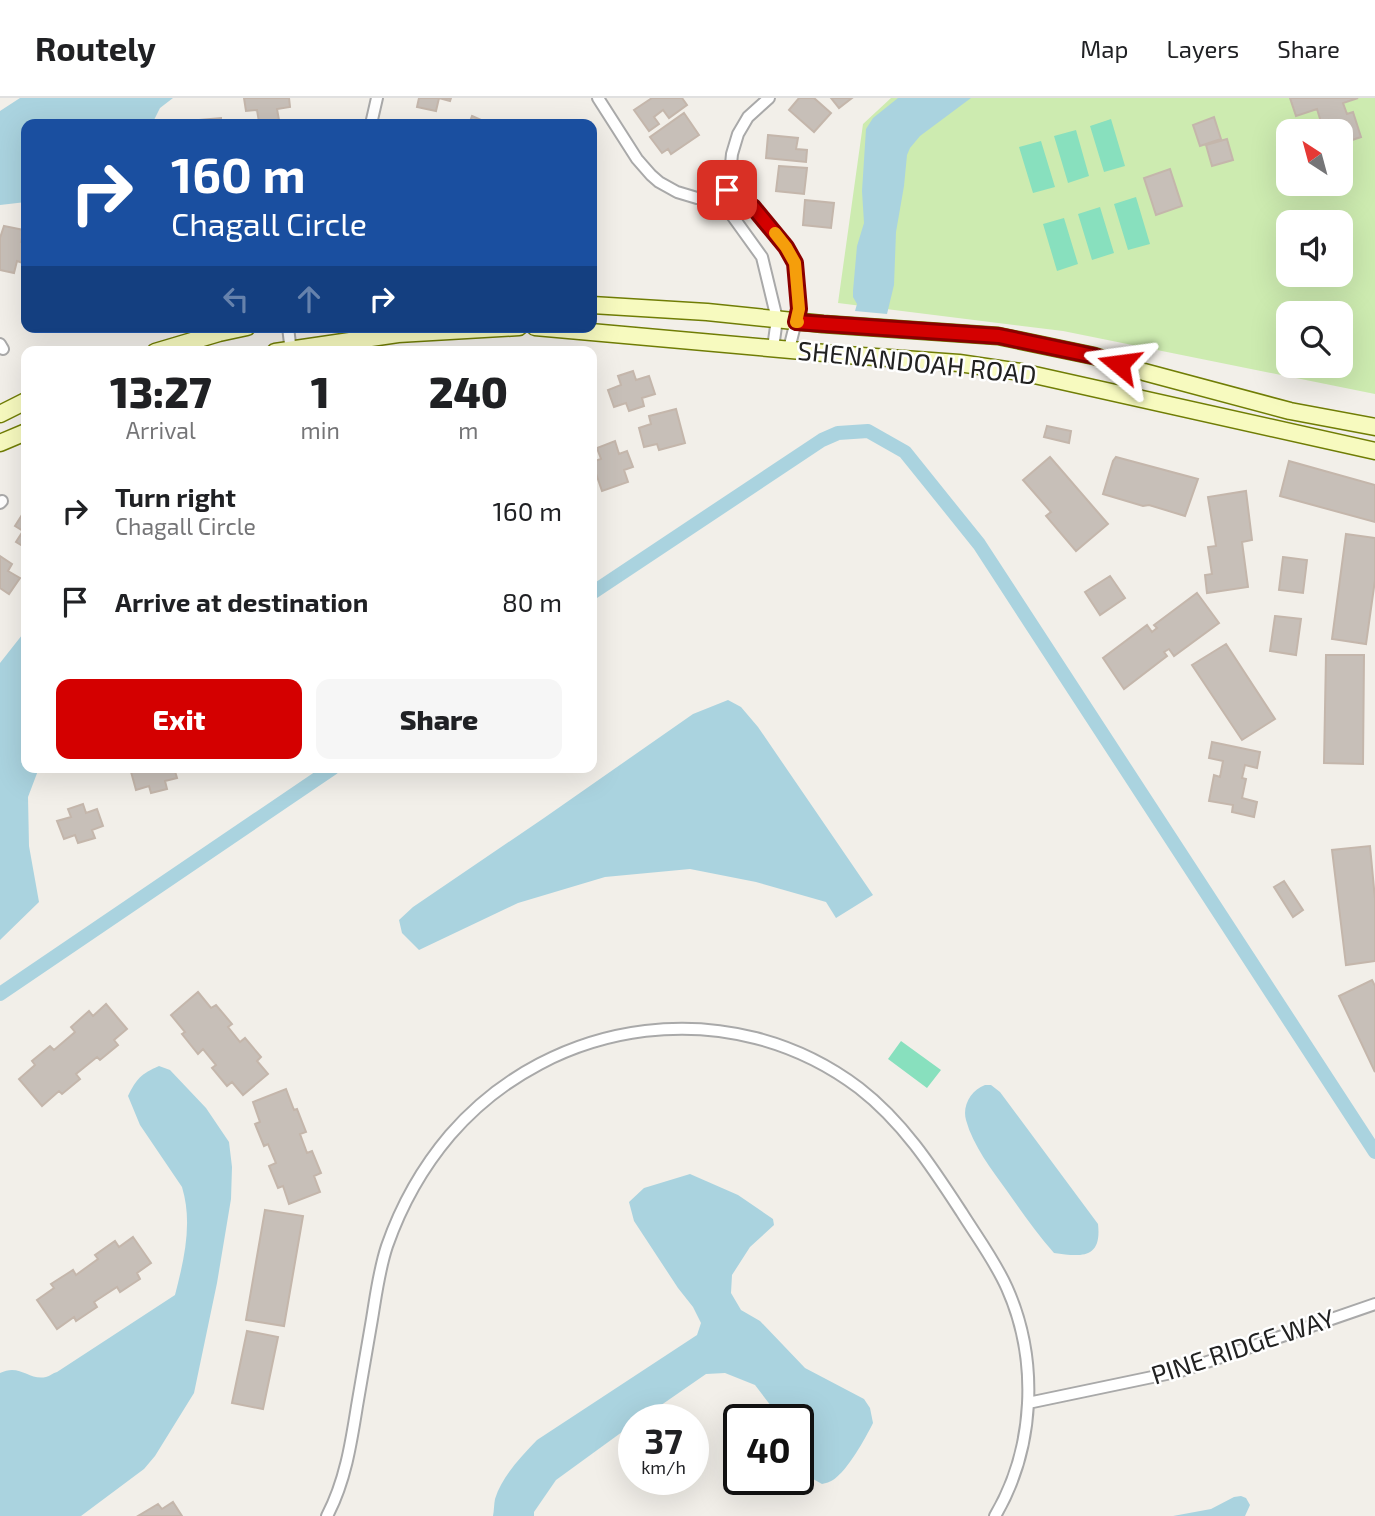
<!DOCTYPE html>
<html lang="en">
<head>
<meta charset="utf-8">
<style>
	body { margin:0; font-family:"Exo 2",sans-serif; background:#f6f6f6; color:#202124; height:100vh; display:flex; flex-direction:column; font-size:26px; white-space:nowrap }
	* { box-sizing:border-box; margin:0 }
	p { font-size:23px; color:#757577 }
	.icon { flex:none; width:38px; height:38px; fill:none; stroke:currentColor; stroke-width:2; stroke-linecap:round; stroke-linejoin:round }
	.map { position:relative; flex:1; overflow:hidden }
	.panel { position:absolute; left:21px; top:248px; width:576px; height:427px; display:flex; flex-direction:column; background:#fff; border-radius:14px; box-shadow:0 7px 28px #0002 }
	.panel>* { flex:none }
	.guide { position:absolute; left:21px; top:21px; width:576px; height:214px; border-radius:14px; box-shadow:0 7px 28px #0002; background:#1a4fa0; color:#fff; overflow:hidden }
	.needle { width:46px; rotate:324deg }
	.tools { position:absolute; left:1276px; top:21px; display:grid; gap:14px }
	.tools a { display:grid; place-items:center; width:77px; height:77px; border-radius:14px; background:#fff; box-shadow:0 7px 28px #0002; font-size:35px }
	.speed { position:absolute; left:618px; top:1306px; display:flex; gap:14px; font-size:35px; font-weight:700; text-align:center }
	.speed>* { display:grid; place-content:center; width:91px; height:91px; border-radius:50%; background:#fff; box-shadow:0 7px 28px #0002; line-height:1 }
	.speed small { font-size:18px; font-weight:400 }
	.speed .limit { border:4px solid #111; border-radius:10px; background:#fff; color:#111 }
	.pin { position:absolute; display:grid; place-items:center; width:60px; height:60px; color:#fff; margin:-30px; border-radius:14px; box-shadow:0 4px 10px #0006 }
	.me { position:absolute; width:77px; margin:-38px; rotate:286deg; stroke-linejoin:round; filter:drop-shadow(0 0 5px #0008) }
	.turn { display:flex; align-items:center; gap:24px; height:147px; padding:0 35px; font-size:32px }
	.turn .icon { width:91px; height:91px; stroke-width:2.5 }
	.turn b { display:block; font-size:49px; line-height:60px }
	.lanes { display:flex; align-items:center; height:66px; padding:0 35px; background:#0003; justify-content:center; gap:35px; direction:ltr }
	.lanes .off { opacity:.35 }
	.eta { display:flex; justify-content:space-evenly; align-items:center; height:119px; text-align:center }
	.eta b { font-size:42px; font-weight:800; line-height:49px }
	.action { display:flex; gap:14px; margin-top:auto; padding:14px 35px }
	.action a { flex:1; height:80px; border-radius:14px; background:#d40000; color:#fff; font-size:28px; font-weight:800; line-height:80px; text-align:center }
	.action a+a { background:#f6f6f6; color:#202124 }
	ul { padding:0; list-style:none }
	li { display:flex; align-items:center; gap:21px; height:91px; padding:0 35px }
	li div { flex:1 }
	li b { display:block; font-size:26px }
	li em { font-style:normal }
	header { display:flex; align-items:center; gap:42px; box-sizing:border-box; height:98px; padding:0 35px; background:#fff; border-bottom:2px solid #e0e0e0 }
	header strong { font-size:33px }
	nav { display:flex; gap:38px; margin-inline-start:auto; font-size:24px }
	.map>svg:first-child { display:block }
	.grass { fill:#cdebb0; fill-rule:evenodd }
	.pitch { fill:#88e0be }
	.water { fill:#aad3df }
	.lines { fill:none; stroke-linecap:round; stroke-linejoin:round }
	.canal { stroke:#aad3df; stroke-width:14 }
	.building { fill:#c7bfb8; stroke:#c4b6ab; stroke-width:2 }
	.street-casing { stroke:#a9a9a9; stroke-width:14 }
	.secondary-casing { stroke:#707d05; stroke-width:19 }
	.street { stroke:#fff; stroke-width:10 }
	.secondary { stroke:#f7fabf; stroke-width:16 }
	.route-casing { stroke:#8a0000; stroke-width:18 }
	.route { stroke:#d40000; stroke-width:12 }
	.slow { stroke:#f59e0b; stroke-width:12 }
	.labels { text-anchor:middle; stroke-width:5; stroke-linejoin:round; paint-order:stroke }
	.street-label { font-size:26px; fill:#222; stroke:#fff }
</style>
</head>
<body>
<header>
<strong>Routely</strong>
<nav><a>Map</a><a>Layers</a><a>Share</a></nav>
</header>
<div class="map">
<svg width="1375" height="1418" viewBox="0 0 1375 1418">
	<rect width="100%" height="100%" fill="#f2efe9"/>
	<path class="grass" d="M 891,0 L 1375,0 L 1375,296 L 1063,233 L 838,205 L 863,26 ZM 1288,33 L 1340,33 L 1340,86 L 1288,86 ZM 1288,124 L 1340,124 L 1340,177 L 1288,177 ZM 1288,215 L 1340,215 L 1340,268 L 1288,268 Z"/>
	<path class="pitch" d="M 1111,21 L 1125,68 L 1104,74 L 1090,28 Z
		M 1076,32 L 1089,78 L 1068,85 L 1054,38 Z
		M 1041,43 L 1055,89 L 1033,95 L 1019,49 Z
		M 1136,99 L 1150,146 L 1128,152 L 1114,106 Z
		M 1100,109 L 1114,155 L 1092,162 L 1078,116 Z
		M 1064,120 L 1078,166 L 1057,173 L 1043,126 Z
		M 901,943 L 941,972 L 927,990 L 888,961 Z"/>
	<path class="water" d="M 20,0 L 173,0 L 160,10 L 152,26 L 26,26 L 26,104 L 0,107 L 0,13 Z
		M 898,0 L 971,0 L 920,38 L 910,50 L 907,57 L 904,88 L 896,134 L 894,187 L 887,216 L 855,213 L 857,206 L 853,199 L 853,193 L 857,148 L 864,125 L 862,93 L 866,31 L 873,20 Z
		M 26,532 L 26,670 L 39,670 L 28,699 L 29,748 L 39,804 L 0,842 L 0,565 Z
		M 728,602 L 741,609 L 758,629 L 873,797 L 836,820 L 826,804 L 756,784 L 690,771 L 605,779 L 518,805 L 419,852 L 402,835 L 399,822 L 413,809 L 544,720 L 693,616 Z
		M 159,968 L 170,972 L 206,1010 L 229,1044 L 232,1069 L 231,1101 L 217,1185 L 194,1295 L 155,1358 L 144,1371 L 81,1418 L 0,1418 L 0,1275 C 20,1265 29,1283 46,1279 C 50,1278 53,1275 57,1274 L 175,1197 C 184,1162 193,1125 182,1089 L 140,1027 L 128,998 C 137,980 141,976 159,968 Z
		M 985,987 L 991,987 L 1000,994 L 1098,1126 C 1102,1161 1081,1159 1054,1155 C 1037,1136 1022,1114 1007,1093 C 992,1072 973,1048 966,1022 C 962,1008 971,992 985,987 Z
		M 690,1076 L 738,1097 L 773,1121 L 774,1127 L 750,1149 L 732,1177 L 731,1195 L 741,1212 L 760,1223 L 805,1270 L 864,1301 L 870,1310 L 873,1325 C 865,1341 848,1372 833,1382 C 830,1384 826,1385 822,1386 L 813,1381 L 798,1351 L 798,1321 L 781,1321 L 755,1287 L 725,1275 L 706,1276 L 641,1321 L 634,1321 L 633,1326 L 556,1382 L 534,1414 L 534,1418 L 493,1418 C 494,1413 494,1406 495,1401 C 502,1378 521,1359 537,1342 L 697,1237 L 701,1225 L 693,1209 L 678,1190 L 634,1123 L 629,1104 L 644,1090 Z
		M 1241,1398 L 1246,1400 L 1250,1407 L 1245,1418 L 1173,1418 L 1211,1411 L 1234,1399 Z"/>
	<g class="lines">
		<path class="canal" d="M 592,495 L 822,342 L 838,335 L 868,333 L 905,354 L 979,446 L 1375,1054
			M 0,896 L 333,670"/>
	</g>
	<path class="building" d="M 244,0 L 289,0 L 290,9 L 277,11 L 279,22 L 259,24 L 257,12 L 246,13 Z
		M 419,0 L 451,0 L 450,3 L 439,0 L 436,13 L 417,9 Z
		M 652,0 L 682,0 L 687,7 L 669,20 L 663,12 L 654,19 L 659,26 L 649,33 L 634,12 Z
		M 799,0 L 814,0 L 831,15 L 814,34 L 789,12 Z
		M 831,0 L 852,0 L 839,10 Z
		M 1290,0 L 1358,0 L 1343,5 L 1347,16 L 1353,14 L 1361,39 L 1340,46 L 1340,33 L 1331,33 L 1328,22 L 1321,24 L 1317,11 L 1296,18 Z
		M 684,15 L 699,37 L 671,56 L 668,51 L 662,55 L 650,39 Z
		M 472,18 L 490,26 L 469,26 Z
		M 1214,19 L 1221,41 L 1200,48 L 1193,27 Z
		M 221,20 L 221,26 L 201,26 L 200,22 Z
		M 768,37 L 798,40 L 796,51 L 807,52 L 806,64 L 766,60 Z
		M 1227,41 L 1233,62 L 1212,68 L 1206,47 Z
		M 779,68 L 807,70 L 804,96 L 776,93 Z
		M 1170,71 L 1182,108 L 1156,117 L 1144,80 Z
		M 805,102 L 834,105 L 831,130 L 803,127 Z
		M 4,128 L 24,132 L 21,144 L 26,145 L 26,166 L 17,163 L 14,175 L 0,172 L 0,140 Z
		M 633,273 L 636,282 L 649,278 L 655,296 L 642,300 L 644,308 L 629,313 L 626,305 L 614,309 L 608,292 L 621,287 L 618,278 Z
		M 676,311 L 685,345 L 659,352 L 657,346 L 644,349 L 639,330 L 651,326 L 649,318 Z
		M 1047,328 L 1071,333 L 1069,345 L 1044,339 Z
		M 615,343 L 619,356 L 627,353 L 633,369 L 624,372 L 628,384 L 602,393 L 592,364 L 601,361 L 597,350 Z
		M 1050,359 L 1108,426 L 1076,453 L 1046,418 L 1051,414 L 1023,382 Z
		M 1116,359 L 1198,381 L 1185,418 L 1149,407 L 1143,408 L 1103,396 L 1113,363 Z
		M 1289,363 L 1375,387 L 1375,424 L 1280,398 Z
		M 1246,393 L 1252,442 L 1242,444 L 1248,489 L 1207,495 L 1205,477 L 1212,476 L 1208,449 L 1216,448 L 1208,399 Z
		M 25,412 L 26,413 L 26,450 L 16,444 L 23,433 L 15,428 Z
		M 1346,436 L 1375,440 L 1375,482 L 1366,546 L 1332,541 Z
		M 0,458 L 12,466 L 8,473 L 20,480 L 9,496 L 0,490 Z
		M 1283,459 L 1307,462 L 1303,495 L 1279,492 Z
		M 1110,478 L 1125,500 L 1100,517 L 1085,494 Z
		M 1197,495 L 1219,525 L 1174,558 L 1169,551 L 1164,554 L 1167,558 L 1124,591 L 1103,560 L 1147,527 L 1152,534 L 1157,530 L 1154,527 Z
		M 1275,518 L 1301,521 L 1296,557 L 1270,553 Z
		M 1226,546 L 1275,621 L 1242,642 L 1192,567 Z
		M 1326,557 L 1364,557 L 1363,666 L 1324,665 Z
		M 1212,644 L 1260,654 L 1257,670 L 1245,667 L 1242,680 L 1246,681 L 1242,700 L 1257,704 L 1254,719 L 1232,714 L 1233,707 L 1209,703 L 1214,677 L 1220,679 L 1223,663 L 1209,660 Z
		M 130,670 L 174,670 L 177,680 L 165,683 L 167,691 L 151,695 L 149,688 L 136,692 Z
		M 83,706 L 86,715 L 97,711 L 103,728 L 92,732 L 95,740 L 78,745 L 75,737 L 64,741 L 57,723 L 71,719 L 68,711 Z
		M 1370,748 L 1375,801 L 1375,863 L 1346,867 L 1332,752 Z
		M 1284,783 L 1303,812 L 1293,819 L 1274,789 Z
		M 1372,882 L 1375,888 L 1375,974 L 1339,898 Z
		M 198,894 L 211,910 L 216,907 L 232,926 L 228,929 L 240,944 L 245,940 L 261,959 L 257,963 L 268,976 L 243,997 L 232,984 L 227,988 L 212,970 L 216,967 L 203,951 L 198,956 L 182,936 L 185,934 L 171,917 Z
		M 106,906 L 127,931 L 114,942 L 118,947 L 100,962 L 97,959 L 76,976 L 80,981 L 62,996 L 59,993 L 42,1008 L 19,981 L 35,967 L 32,963 L 50,948 L 54,952 L 75,934 L 71,929 L 89,913 L 93,918 Z
		M 286,991 L 294,1012 L 297,1011 L 306,1034 L 300,1036 L 307,1055 L 312,1053 L 321,1075 L 314,1078 L 320,1094 L 289,1106 L 283,1088 L 278,1090 L 269,1068 L 276,1065 L 268,1046 L 264,1048 L 255,1026 L 260,1024 L 253,1004 Z
		M 265,1112 L 303,1118 L 284,1228 L 246,1222 Z
		M 133,1139 L 151,1165 L 137,1175 L 140,1181 L 120,1194 L 117,1189 L 94,1204 L 97,1209 L 76,1223 L 74,1219 L 57,1231 L 37,1202 L 54,1190 L 51,1186 L 73,1172 L 76,1177 L 98,1161 L 95,1157 L 115,1143 L 119,1149 Z
		M 247,1233 L 278,1239 L 263,1311 L 232,1305 Z
		M 173,1404 L 182,1418 L 138,1418 L 158,1406 L 162,1411 Z"/>
	<g class="lines">
		<defs>
			<path id="street" d="M 598,0 L 637,61 L 651,77 L 659,84 L 677,94 L 697,100 L 707,100 L 727,92
				M 769,0 L 748,19 L 738,36 L 732,56 L 730,77 L 727,92 L 731,116 L 762,159 L 777,221 L 773,250
				M 371,26 L 377,0
				M 727,92 L 753,109 L 786,149 L 795,165 L 799,211 L 789,251
				M 288,229 L 291,254
				M 0,246 L 3,251
				M 0,405 L 2,403
				M 1028,1305 L 1181,1273 L 1375,1206
				M 327,1418 C 345,1384 351,1346 357,1308 C 362,1279 367,1250 372,1221 C 376,1197 379,1172 387,1148 C 401,1108 422,1070 450,1037 C 553,918 732,894 859,990 C 903,1024 932,1069 962,1115 C 977,1139 995,1163 1007,1190 C 1039,1262 1035,1350 995,1418"/>
			<path id="secondary" d="M 592,207 L 707,214 L 823,226 L 998,238 L 1094,258 L 1144,274 L 1290,313 L 1375,329
				M 535,229 L 847,257 L 959,265 L 1021,274 L 1375,353
				M 155,254 L 219,235 L 247,229
				M 275,254 L 398,236 L 519,229
				M 0,316 L 26,303
				M 0,345 L 26,334"/>
		</defs>
		<use href="#street" class="street-casing"/>
		<use href="#secondary" class="secondary-casing"/>
		<use href="#street" class="street"/>
		<use href="#secondary" class="secondary"/>
	</g>
	<g class="lines">
		<defs>
			<path id="route" d="M 727,92 L 753,109 L 786,149 L 795,165 L 799,211 L 796,224 L 999,238 L 1094,258 L 1119,266"/>
		</defs>
		<use href="#route" class="route-casing"/>
		<use href="#route" class="route"/>
		<path class="slow" d="M 775,135 L 786,149 L 795,165 L 799,211 L 796,224 L 798,224"/>
	</g>
	<g class="labels">
		<g class="street-label">
			<text transform="translate(917 265) rotate(6)" y="9">SHENANDOAH ROAD</text>
			<text transform="translate(1243 1249) rotate(-18)" y="9">PINE RIDGE WAY</text>
		</g>
	</g>
</svg>
<div class="tools">
<a><svg class="needle" viewBox="-14 -14 28 28"><path d="M0-13l5 13h-10z" fill="#e53935"/><path d="M0 13l5-13h-10z" fill="#757577"/></svg></a>
<a><svg class="icon" aria-label="sound" viewBox="0 0 24 24"><path d="M4 9h4l5-4v14l-5-4H4zM17 9q2 3 0 6"/></svg></a>
<a><svg class="icon" aria-label="search" viewBox="0 0 24 24"><circle cx="10" cy="10" r="6"/><path d="M15 15l6 6"/></svg></a>
</div>
<div class="speed"><div>37<small>km/h</small></div><div class="limit">40</div></div>
<div class="pin" style="left:727px;top:92px;background:#d93025"><svg class="icon" aria-label="arrive" viewBox="0 0 24 24"><path d="M6 21V4h12l-3 4 3 4H6"/></svg></div>
<svg class="me" style="left:1119px;top:266px" viewBox="-20 -20 40 40"><path d="M0-17L14 15 0 8-14 15z" fill="#d40000" stroke="#fff" stroke-width="4"/></svg>
<div class="guide">
<div class="turn"><svg class="icon" aria-label="right" viewBox="0 0 24 24"><path d="M7 20v-9h11M14 6l5 5-5 5"/></svg><div><b>160 m</b>Chagall Circle</div></div>
<div class="lanes"><svg class="icon off" aria-label="left" viewBox="0 0 24 24"><path d="M17 20v-9H6M10 6l-5 5 5 5"/></svg><svg class="icon off" aria-label="ahead" viewBox="0 0 24 24"><path d="M12 20V5M6 11l6-6 6 6"/></svg><svg class="icon" aria-label="right" viewBox="0 0 24 24"><path d="M7 20v-9h11M14 6l5 5-5 5"/></svg></div>
</div>
<section class="panel">
<div class="eta">
<div><b>13:27</b><p>Arrival</p></div>
<div><b>1</b><p>min</p></div>
<div><b>240</b><p>m</p></div>
</div>
<ul>
<li><svg class="icon" aria-label="right" viewBox="0 0 24 24"><path d="M7 20v-9h11M14 6l5 5-5 5"/></svg><div><b>Turn right</b><p>Chagall Circle</p></div><em>160 m</em></li>
<li><svg class="icon" aria-label="arrive" viewBox="0 0 24 24"><path d="M6 21V4h12l-3 4 3 4H6"/></svg><div><b>Arrive at destination</b></div><em>80 m</em></li>
</ul>
<div class="action"><a>Exit</a><a>Share</a></div>
</section>
</div>
</body>
</html>
